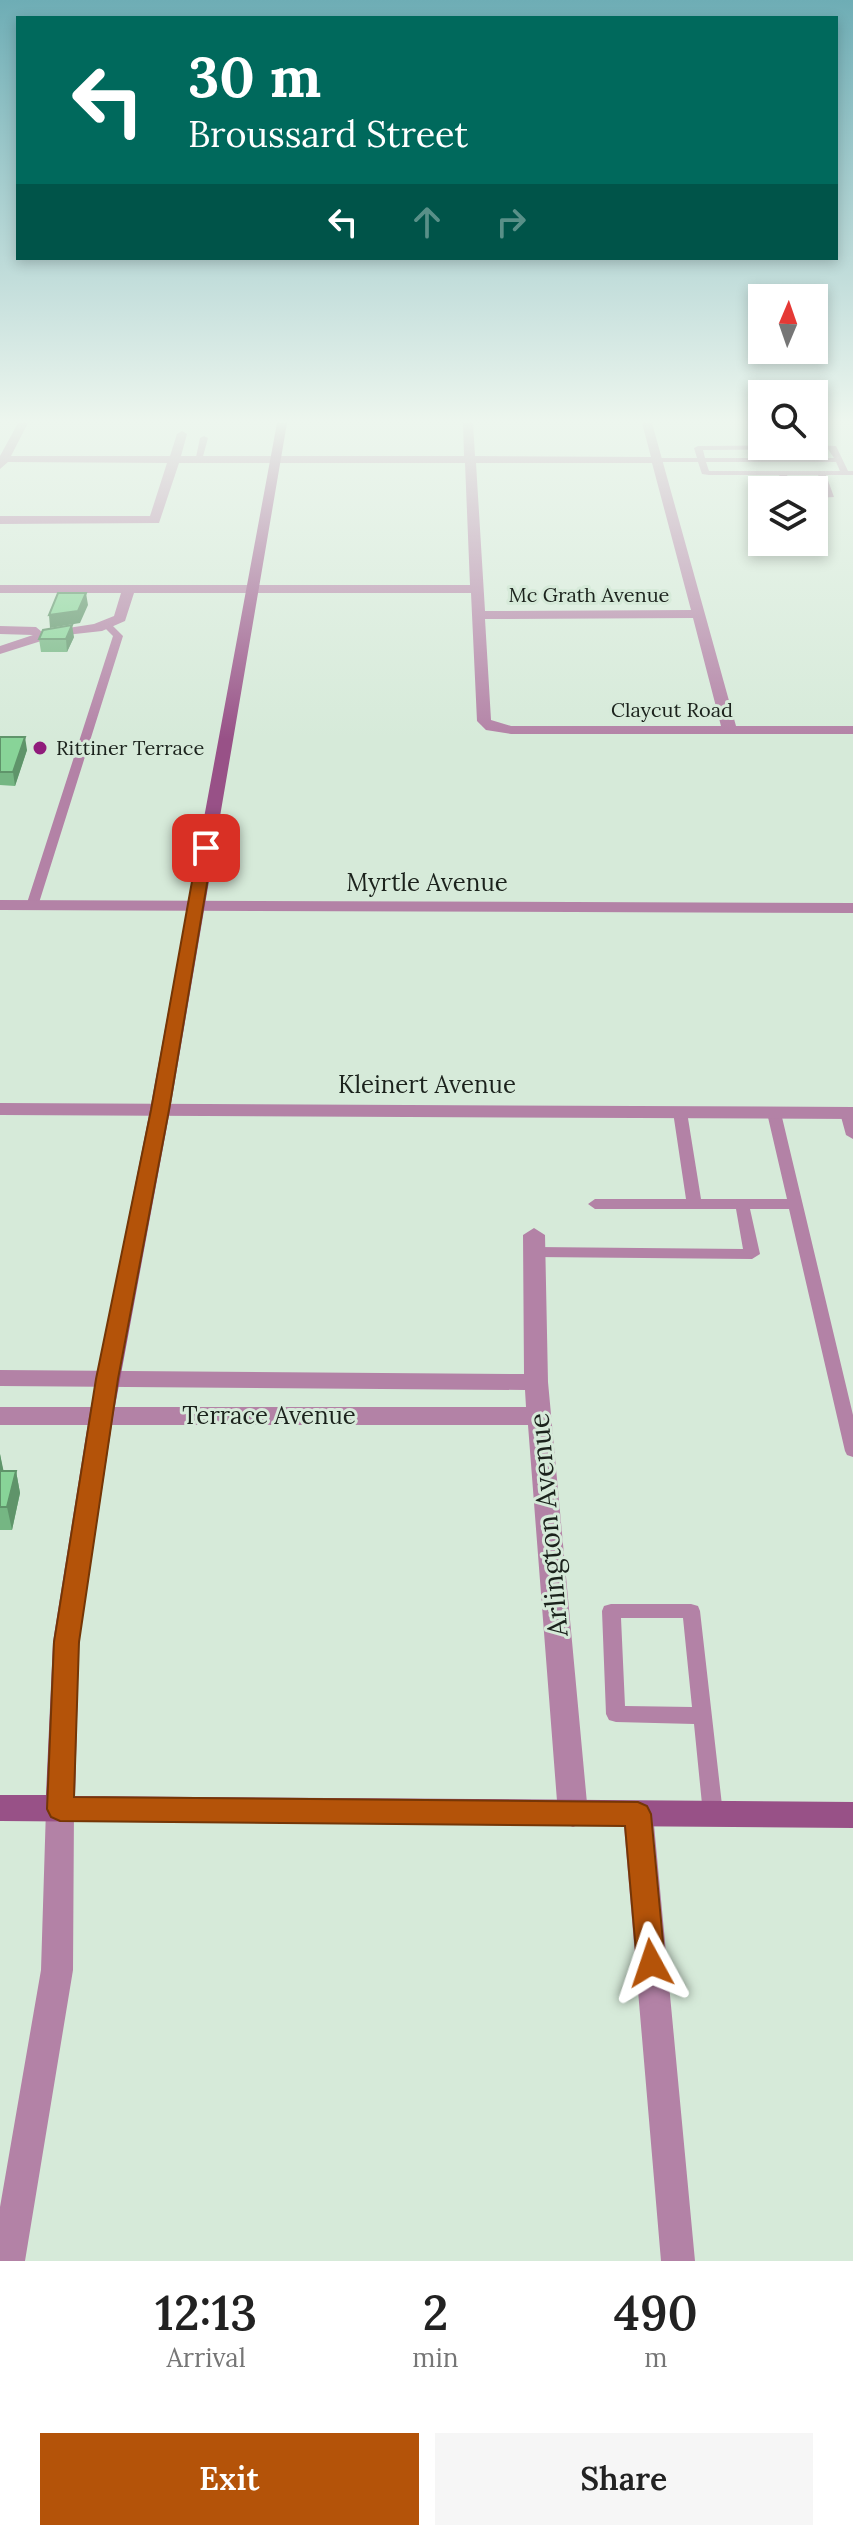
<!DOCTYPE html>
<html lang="en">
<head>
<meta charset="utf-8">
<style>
	body { margin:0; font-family:Lora,serif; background:#f6f6f6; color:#222; height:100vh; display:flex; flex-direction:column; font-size:30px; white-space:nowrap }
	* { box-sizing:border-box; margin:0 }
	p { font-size:26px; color:#767676 }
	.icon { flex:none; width:44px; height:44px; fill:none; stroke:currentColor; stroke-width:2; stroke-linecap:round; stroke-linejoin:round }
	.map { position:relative; height:2261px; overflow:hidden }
	.drawer { display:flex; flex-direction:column; background:#fff; flex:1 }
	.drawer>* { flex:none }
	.top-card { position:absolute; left:16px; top:16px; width:822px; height:244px; border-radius:0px; box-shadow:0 4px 12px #0003; background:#00695c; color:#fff; overflow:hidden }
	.needle { width:52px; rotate:2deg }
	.controls { position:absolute; left:748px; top:284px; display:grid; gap:16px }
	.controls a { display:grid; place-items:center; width:80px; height:80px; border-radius:0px; background:#fff; box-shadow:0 4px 12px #0003; font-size:40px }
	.pin { position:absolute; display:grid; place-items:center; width:68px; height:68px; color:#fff; margin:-34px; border-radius:16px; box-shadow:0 4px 12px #0006 }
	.me { position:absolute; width:88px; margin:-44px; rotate:355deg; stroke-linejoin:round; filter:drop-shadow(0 0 6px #0008) }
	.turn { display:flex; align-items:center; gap:28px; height:168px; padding:0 40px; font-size:36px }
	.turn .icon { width:104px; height:104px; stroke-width:2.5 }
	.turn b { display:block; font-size:56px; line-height:68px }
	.lanes { display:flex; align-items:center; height:76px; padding:0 40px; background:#0003; justify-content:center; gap:40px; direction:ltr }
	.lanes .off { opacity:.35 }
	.eta { display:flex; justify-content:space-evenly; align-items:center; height:136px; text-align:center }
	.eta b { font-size:48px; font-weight:600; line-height:56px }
	.primary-button { display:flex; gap:16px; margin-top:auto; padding:16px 40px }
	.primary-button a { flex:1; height:92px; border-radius:0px; background:#b45309; color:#fff; font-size:32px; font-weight:600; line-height:92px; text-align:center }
	.primary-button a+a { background:#f6f6f6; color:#222 }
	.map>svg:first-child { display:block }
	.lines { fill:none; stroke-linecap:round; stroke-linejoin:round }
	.lane { fill:#b382a6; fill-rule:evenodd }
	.street { fill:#b382a6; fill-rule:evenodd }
	.secondary { fill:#985187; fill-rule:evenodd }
	.wall { fill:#75b683 }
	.shaded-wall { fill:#5f946a }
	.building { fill:#88d498; stroke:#5f946a; stroke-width:2 }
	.route { fill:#b45309; stroke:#753606; stroke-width:2 }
	.poi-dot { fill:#901c7b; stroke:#d6ead9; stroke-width:3 }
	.labels { text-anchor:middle; stroke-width:6; stroke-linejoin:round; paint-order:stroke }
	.far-street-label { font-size:20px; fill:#1b221c; stroke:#d6ead9 }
	.far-poi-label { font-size:20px; fill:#1b221c; stroke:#d6ead9; text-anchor:start }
	.street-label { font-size:24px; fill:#1b221c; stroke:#d6ead9 }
	.near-street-label { font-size:28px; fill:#1b221c; stroke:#d6ead9 }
</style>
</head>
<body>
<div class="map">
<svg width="853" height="2261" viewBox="0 0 853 2261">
	<rect width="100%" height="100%" fill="#d6ead9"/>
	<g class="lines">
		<path class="lane" d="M 204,436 L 208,438 L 202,460 L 195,462 L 200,438 Z
			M 814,445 L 836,446 L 848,471 L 853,471 L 853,475 L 826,475 L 834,497 L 814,498 L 814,494 L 826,493 L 818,475 L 787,475 L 794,490 L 786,490 L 779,475 L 709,475 L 702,474 L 698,462 L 657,462 L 653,460 L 657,458 L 697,458 L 694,448 L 698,446 ZM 828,449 L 834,458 L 705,458 L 703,450 ZM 706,462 L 836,462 L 840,471 L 709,471 Z
			M 103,622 L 109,622 L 123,636 L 38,906 L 32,910 L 28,909 L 26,906 L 113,636 L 103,626 Z
			M 680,1108 L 687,1112 L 701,1199 L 787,1199 L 767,1113 L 774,1109 L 781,1113 L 853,1415 L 853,1457 L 847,1455 L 845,1451 L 789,1209 L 750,1209 L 760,1254 L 752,1259 L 536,1257 L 528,1252 L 536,1247 L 743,1249 L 736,1209 L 595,1209 L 588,1204 L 595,1199 L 686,1199 L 673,1112 Z
			M 847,1109 L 853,1112 L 853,1139 L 846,1135 L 840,1113 Z
			M 611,1604 L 691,1604 L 698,1606 L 700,1611 L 723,1814 L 720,1820 L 713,1823 L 706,1820 L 703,1814 L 694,1724 L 616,1722 L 609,1720 L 606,1714 L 602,1611 L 604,1606 ZM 621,1618 L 683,1618 L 692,1707 L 625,1706 Z"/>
		<path class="street" d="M 18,423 L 28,423 L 11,456 L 170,456 L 177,434 L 182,431 L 187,434 L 181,456 L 464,456 L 463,423 L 473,423 L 475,456 L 651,457 L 642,423 L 652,423 L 736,726 L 853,726 L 853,734 L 511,734 L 486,730 L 477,721 L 471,593 L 134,593 L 125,621 L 102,631 L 57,636 L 0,654 L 0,646 L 33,635 L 0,634 L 0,626 L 36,627 L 42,632 L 94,624 L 114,616 L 121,593 L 0,593 L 0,585 L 470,585 L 465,463 L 179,463 L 159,523 L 0,524 L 0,516 L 150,516 L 167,463 L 8,462 L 0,469 L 0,456 ZM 476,463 L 652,463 L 691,610 L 485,611 ZM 693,618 L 721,726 L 511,726 L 491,720 L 485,619 Z
			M 0,900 L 853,903 L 853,913 L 0,910 Z
			M 0,1103 L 853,1107 L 853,1119 L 0,1115 Z
			M 534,1228 L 545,1235 L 548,1382 L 588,1814 L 583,1823 L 573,1827 L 563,1823 L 558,1814 L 528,1425 L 0,1425 L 0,1407 L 526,1407 L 525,1390 L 0,1386 L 0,1370 L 524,1374 L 523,1235 Z
			M 60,1796 L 70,1800 L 74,1809 L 73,1970 L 25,2261 L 0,2261 L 0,2207 L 41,1970 L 46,1809 L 50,1800 Z
			M 638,1801 L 648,1805 L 653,1814 L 695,2261 L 661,2261 L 623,1814 L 628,1805 Z"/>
		<path class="secondary" d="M 277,423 L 287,423 L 170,1110 L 113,1417 L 79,1642 L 75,1796 L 853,1802 L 853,1828 L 0,1821 L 0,1795 L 46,1795 L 53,1642 L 89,1417 L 150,1110 Z"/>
	</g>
	<path class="wall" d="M 74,637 L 67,652 L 41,652 L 39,639 Z
		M 0,737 L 27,750 L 15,786 L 0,785 Z
		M 0,1454 L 3,1471 L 16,1471 L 20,1493 L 12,1530 L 0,1530 Z"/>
	<path class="shaded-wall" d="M 86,593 L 88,605 L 80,623 L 50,628 L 49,615 Z
		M 72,625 L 74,637 L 67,652 L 66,639 Z
		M 25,737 L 27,750 L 15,786 L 13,772 Z
		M 0,1454 L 4,1473 L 0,1489 Z
		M 16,1471 L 20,1493 L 12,1530 L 7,1507 Z"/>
	<path class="building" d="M 58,593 L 86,593 L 78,611 L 49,615 Z
		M 72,625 L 66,639 L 39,639 L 43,630 Z
		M 0,737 L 25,737 L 13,772 L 0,772 Z
		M 0,1471 L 16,1471 L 7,1507 L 0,1507 Z"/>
	<linearGradient id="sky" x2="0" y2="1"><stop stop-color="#6eadb5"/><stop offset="0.57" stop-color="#edf6ee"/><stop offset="1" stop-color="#edf6ee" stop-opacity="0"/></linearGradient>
	<rect width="853" height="739" fill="url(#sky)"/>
	<path class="route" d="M 206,844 L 213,848 L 169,1110 L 118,1379 L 79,1642 L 74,1797 L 638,1802 L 647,1806 L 651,1814 L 665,1963 L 661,1973 L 651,1976 L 641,1973 L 637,1963 L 625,1826 L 60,1821 L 51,1817 L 47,1809 L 54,1642 L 96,1379 L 151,1110 L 198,848 Z"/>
	<circle class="poi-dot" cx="40" cy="748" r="8"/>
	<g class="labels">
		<g class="far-street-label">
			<text x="589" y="602">Mc Grath Avenue</text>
			<text x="672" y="717">Claycut Road</text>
		</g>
		<g class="far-poi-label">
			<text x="56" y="755">Rittiner Terrace</text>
		</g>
		<g class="street-label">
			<text x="427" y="891">Myrtle Avenue</text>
			<text x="427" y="1093">Kleinert Avenue</text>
			<text x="269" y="1424">Terrace Avenue</text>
		</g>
		<g class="near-street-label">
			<text transform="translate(548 1525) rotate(-95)" y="10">Arlington Avenue</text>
		</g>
	</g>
</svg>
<div class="controls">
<a><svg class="needle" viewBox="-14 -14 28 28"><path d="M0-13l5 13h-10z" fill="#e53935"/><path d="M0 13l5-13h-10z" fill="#767676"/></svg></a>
<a><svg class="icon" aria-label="search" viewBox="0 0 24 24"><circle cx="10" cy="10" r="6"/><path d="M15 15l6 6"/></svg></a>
<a><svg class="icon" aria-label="layers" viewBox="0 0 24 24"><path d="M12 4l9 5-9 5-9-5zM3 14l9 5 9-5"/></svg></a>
</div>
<div class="pin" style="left:206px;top:848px;background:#d93025"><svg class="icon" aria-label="arrive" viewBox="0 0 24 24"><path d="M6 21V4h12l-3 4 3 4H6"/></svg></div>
<svg class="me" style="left:651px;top:1963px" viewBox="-20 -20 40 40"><path d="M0-17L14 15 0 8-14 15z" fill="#b45309" stroke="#fff" stroke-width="4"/></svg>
<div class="top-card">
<div class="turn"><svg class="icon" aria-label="left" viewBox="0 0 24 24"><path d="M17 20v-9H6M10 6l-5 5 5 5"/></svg><div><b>30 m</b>Broussard Street</div></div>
<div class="lanes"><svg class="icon" aria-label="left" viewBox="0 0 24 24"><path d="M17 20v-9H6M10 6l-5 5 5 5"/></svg><svg class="icon off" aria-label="ahead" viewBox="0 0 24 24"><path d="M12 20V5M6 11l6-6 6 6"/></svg><svg class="icon off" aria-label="right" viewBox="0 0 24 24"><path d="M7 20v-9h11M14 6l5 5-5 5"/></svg></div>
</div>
</div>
<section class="drawer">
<div class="eta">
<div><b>12:13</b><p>Arrival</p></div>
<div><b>2</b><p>min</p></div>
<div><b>490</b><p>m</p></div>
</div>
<div class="primary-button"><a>Exit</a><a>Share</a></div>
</section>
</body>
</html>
